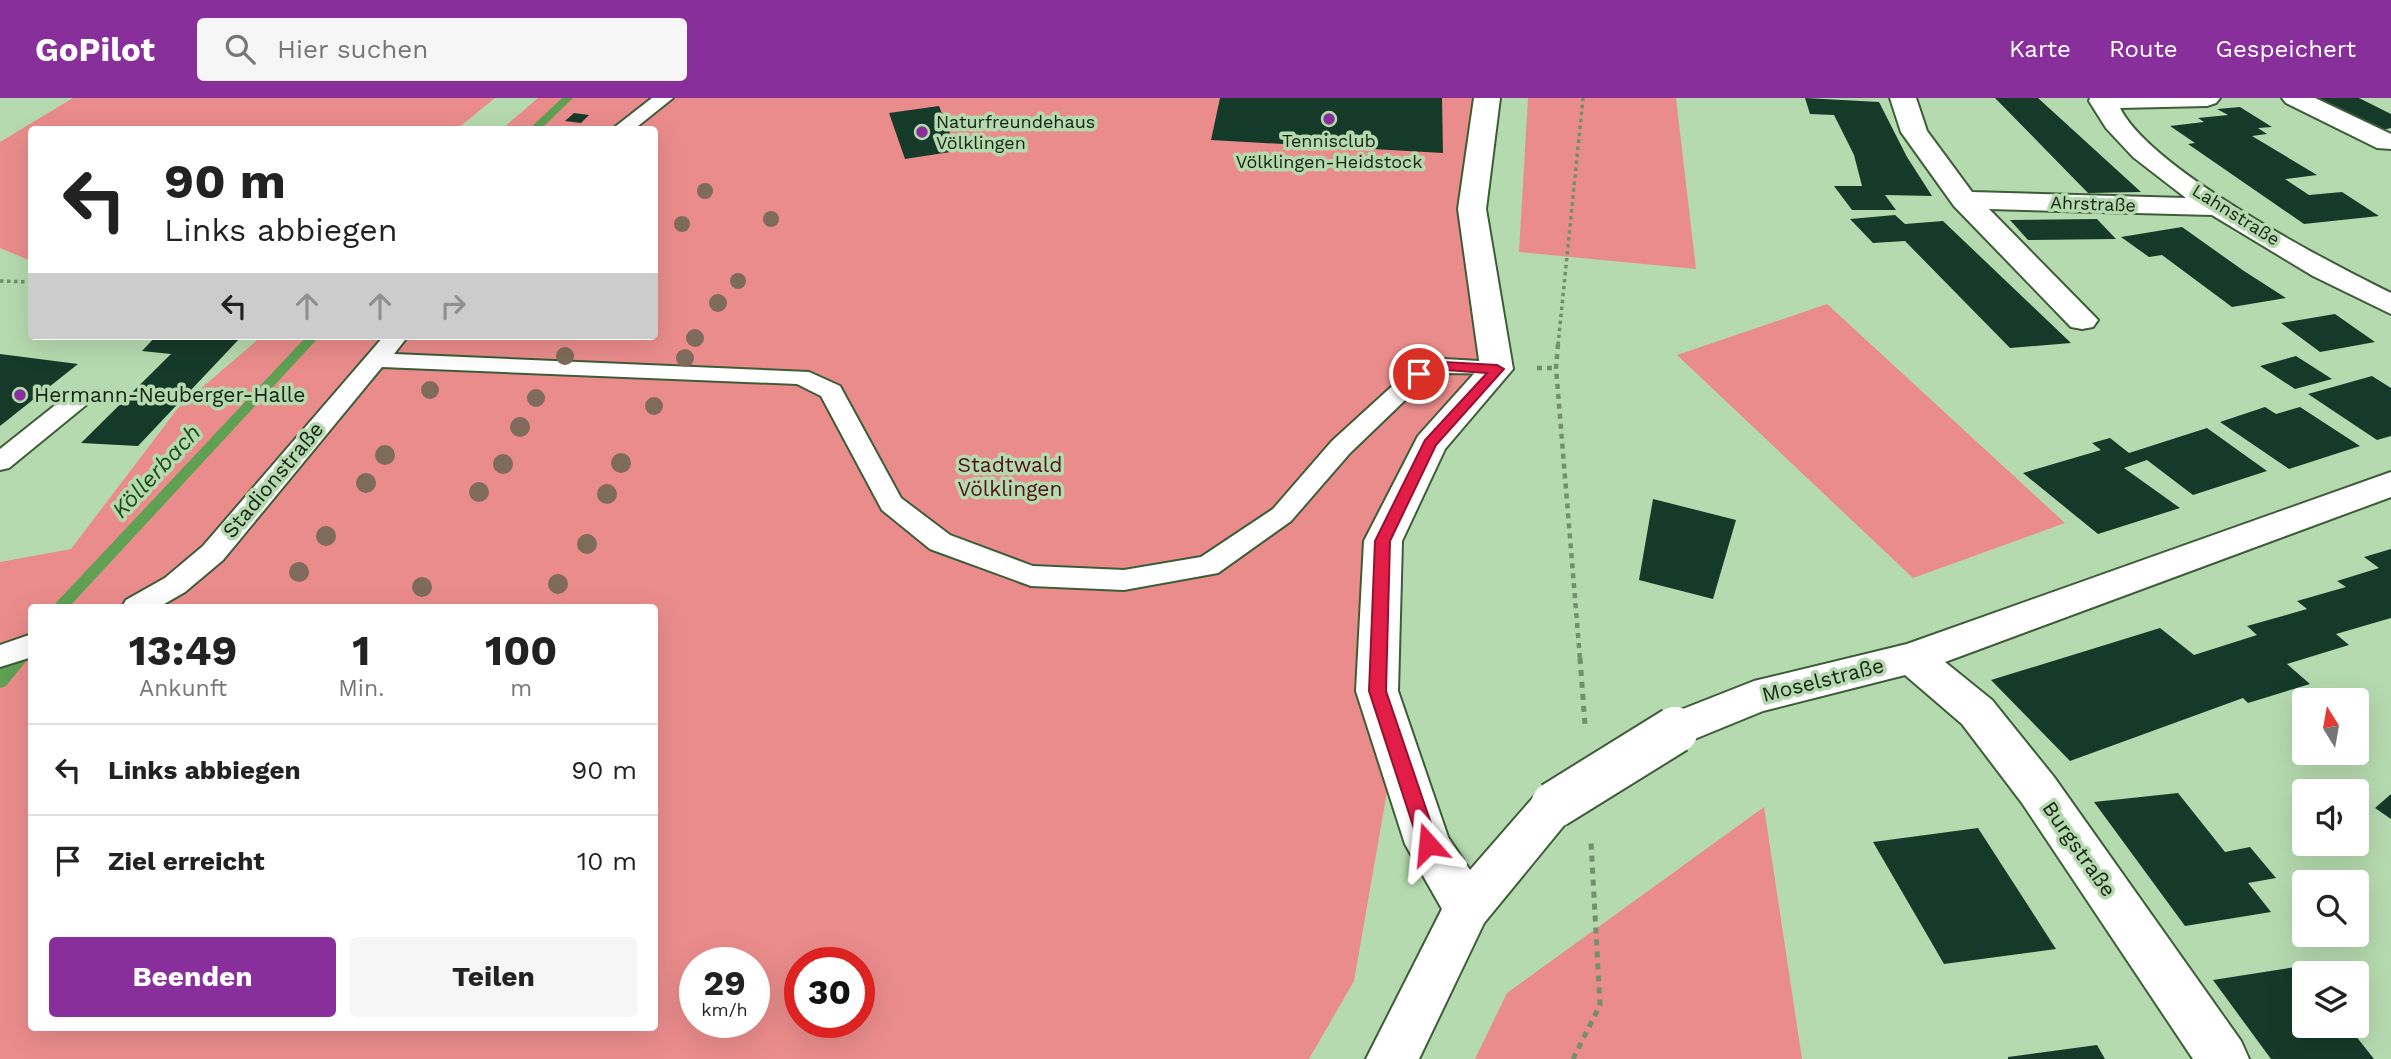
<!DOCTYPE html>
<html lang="de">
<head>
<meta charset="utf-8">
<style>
	body { margin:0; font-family:"Work Sans",sans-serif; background:#f6f6f6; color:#222; height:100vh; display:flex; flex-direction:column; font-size:26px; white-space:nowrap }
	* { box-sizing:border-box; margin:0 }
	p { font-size:23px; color:#767676 }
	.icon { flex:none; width:38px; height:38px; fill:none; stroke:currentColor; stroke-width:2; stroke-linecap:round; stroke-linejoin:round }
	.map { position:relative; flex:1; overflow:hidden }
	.details { position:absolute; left:28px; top:506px; width:630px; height:427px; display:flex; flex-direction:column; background:#fff; border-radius:7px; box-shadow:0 7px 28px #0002 }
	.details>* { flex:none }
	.guide { position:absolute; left:28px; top:28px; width:630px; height:214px; border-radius:7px; box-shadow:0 7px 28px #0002; background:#fff; color:#222; overflow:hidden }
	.needle { width:46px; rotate:349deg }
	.buttons { position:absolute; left:2292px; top:590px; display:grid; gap:14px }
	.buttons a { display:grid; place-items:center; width:77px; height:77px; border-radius:7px; background:#fff; box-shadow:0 7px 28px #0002; font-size:35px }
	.speed { position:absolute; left:679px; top:849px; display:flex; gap:14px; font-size:35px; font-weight:700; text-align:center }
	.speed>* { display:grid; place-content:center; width:91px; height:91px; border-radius:50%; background:#fff; box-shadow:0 7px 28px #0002; line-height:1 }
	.speed small { font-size:18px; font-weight:400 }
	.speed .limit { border:10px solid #d22; background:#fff; color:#111 }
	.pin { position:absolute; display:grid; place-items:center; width:60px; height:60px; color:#fff; margin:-30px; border:4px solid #fff; border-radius:50%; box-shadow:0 2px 7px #0007 }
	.me { position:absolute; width:77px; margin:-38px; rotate:342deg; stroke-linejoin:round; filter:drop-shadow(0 0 5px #0008) }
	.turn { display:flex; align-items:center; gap:24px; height:147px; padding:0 21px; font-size:32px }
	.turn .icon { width:91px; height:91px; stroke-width:2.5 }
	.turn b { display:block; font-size:49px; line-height:60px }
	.lanes { display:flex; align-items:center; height:66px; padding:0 21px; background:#0003; justify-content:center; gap:35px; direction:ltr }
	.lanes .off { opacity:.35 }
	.eta { display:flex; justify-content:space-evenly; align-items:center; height:119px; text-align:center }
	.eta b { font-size:42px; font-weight:700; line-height:49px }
	.action { display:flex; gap:14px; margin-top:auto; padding:14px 21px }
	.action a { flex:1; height:80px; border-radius:7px; background:#892f9b; color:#fff; font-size:28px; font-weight:700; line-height:80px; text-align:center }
	.action a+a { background:#f6f6f6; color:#222 }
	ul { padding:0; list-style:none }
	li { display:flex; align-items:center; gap:21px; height:91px; padding:0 21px; border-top:2px solid #e0e0e0 }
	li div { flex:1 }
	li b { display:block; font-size:26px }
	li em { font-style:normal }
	header { display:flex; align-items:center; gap:42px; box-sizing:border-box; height:98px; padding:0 35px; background:#892f9b; color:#fff }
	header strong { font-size:33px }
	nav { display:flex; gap:38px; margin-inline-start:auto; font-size:24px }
	.search { width:490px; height:63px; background:#f6f6f6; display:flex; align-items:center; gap:18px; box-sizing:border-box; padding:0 24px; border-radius:7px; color:#767676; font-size:26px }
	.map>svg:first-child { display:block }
	.green { fill:#eb8c8c; fill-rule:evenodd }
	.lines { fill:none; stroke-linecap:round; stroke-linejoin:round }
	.stream { fill:#5fa053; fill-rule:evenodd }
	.building { fill:#163a29 }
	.lane-casing { stroke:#3d5c38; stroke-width:4 }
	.street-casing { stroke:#3d5c38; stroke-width:4 }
	.path-far2 { stroke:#748f6f; stroke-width:3.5; stroke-dasharray:3.5 3.5; stroke-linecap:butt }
	.path-far1 { stroke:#748f6f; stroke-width:4.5; stroke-dasharray:5 5; stroke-linecap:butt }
	.path { stroke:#748f6f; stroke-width:5; stroke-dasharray:6 6; stroke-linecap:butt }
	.lane { fill:#fff; fill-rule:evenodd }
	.street { fill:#fff; fill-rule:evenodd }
	.street-bridge-casing { stroke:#3d5c38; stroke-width:50; stroke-linecap:butt }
	.street-bridge { stroke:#fff; stroke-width:46 }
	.tree { fill:#7e6b5b }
	.route { fill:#e11d48; stroke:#92132f; stroke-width:2 }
	.poi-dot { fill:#892f9b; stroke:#b6daaf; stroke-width:2.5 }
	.labels { text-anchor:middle; stroke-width:7; stroke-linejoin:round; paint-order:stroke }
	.far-poi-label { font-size:18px; fill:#152212; stroke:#b6daaf; text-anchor:start }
	.far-street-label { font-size:18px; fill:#152212; stroke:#b6daaf }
	.poi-label { font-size:21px; fill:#152212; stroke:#b6daaf; text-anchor:start }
	.park-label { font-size:21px; fill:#501016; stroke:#b6daaf }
	.street-label { font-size:21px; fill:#152212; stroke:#b6daaf }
	.water-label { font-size:23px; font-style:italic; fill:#1f4b17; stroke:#b6daaf }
</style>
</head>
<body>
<header>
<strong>GoPilot</strong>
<div class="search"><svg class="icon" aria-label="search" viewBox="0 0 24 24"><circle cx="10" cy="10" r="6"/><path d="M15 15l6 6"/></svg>Hier suchen</div>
<nav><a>Karte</a><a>Route</a><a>Gespeichert</a></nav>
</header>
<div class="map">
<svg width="2391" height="961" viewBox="0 0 2391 961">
	<rect width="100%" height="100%" fill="#b6daaf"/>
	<path class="green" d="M 73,0 L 495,0 L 457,31 L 32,32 L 31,163 L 0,150 L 0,44 Z
		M 538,0 L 1487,0 L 1472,111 L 1497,271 L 1383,443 L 1388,688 L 1354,883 L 1309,961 L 0,961 L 0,464 L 71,451 L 178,310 L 262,238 L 654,238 L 654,32 L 502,31 ZM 32,509 L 654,509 L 654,929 L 32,929 ZM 695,864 L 754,864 L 754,924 L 695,924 ZM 800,864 L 859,864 L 859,924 L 800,924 Z
		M 1528,0 L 1676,0 L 1696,171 L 1519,154 Z
		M 1827,206 L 2065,425 L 1913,480 L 1677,257 Z
		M 1764,709 L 1802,961 L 1475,961 L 1507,895 Z"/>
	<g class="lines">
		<path class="stream" d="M 562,0 L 573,0 L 540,32 L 528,32 Z
			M 307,238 L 320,238 L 69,509 L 52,509 Z
			M 28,543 L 32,544 L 32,556 L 6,588 L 0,590 L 0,571 L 22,545 Z"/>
	</g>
	<path class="building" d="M 1220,0 L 1442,0 L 1443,55 L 1211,42 Z
		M 1805,0 L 1879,4 L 1907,59 L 1932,98 L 1885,97 L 1896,112 L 1852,112 L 1834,88 L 1862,88 L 1854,57 L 1834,17 L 1810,16 Z
		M 1995,0 L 2038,0 L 2141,94 L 2088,95 Z
		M 2318,0 L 2359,0 L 2391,16 L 2391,30 L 2379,33 Z
		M 939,8 L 957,53 L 905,61 L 889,15 Z
		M 2240,9 L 2272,29 L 2258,30 L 2267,36 L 2252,38 L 2317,77 L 2285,81 L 2309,97 L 2342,94 L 2379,118 L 2304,126 L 2188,46 L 2195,45 L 2170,28 L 2204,24 L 2198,20 L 2228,17 L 2217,11 Z
		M 574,15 L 589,17 L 581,25 L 565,23 Z
		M 1895,117 L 1905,126 L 1943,123 L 2071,245 L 2010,250 L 1905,143 L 1873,145 L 1850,121 Z
		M 2097,121 L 2116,141 L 2028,142 L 2010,122 Z
		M 2182,129 L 2244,173 L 2286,200 L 2232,209 L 2162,157 L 2149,159 L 2121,139 Z
		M 2335,216 L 2375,244 L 2320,254 L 2281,225 Z
		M 156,238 L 242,238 L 138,348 L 81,345 L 171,256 L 142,253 Z
		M 0,256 L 78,266 L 0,328 Z
		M 2296,258 L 2332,281 L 2295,291 L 2260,268 Z
		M 2372,278 L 2391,290 L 2391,338 L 2377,342 L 2308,296 Z
		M 2265,309 L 2276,316 L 2300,309 L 2360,348 L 2289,371 L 2220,324 Z
		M 2207,330 L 2267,373 L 2193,397 L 2147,362 L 2124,370 L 2180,410 L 2098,436 L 2023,375 L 2101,352 L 2092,345 L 2110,340 L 2129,355 Z
		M 1653,401 L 1736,422 L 1713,501 L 1639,482 Z
		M 2391,451 L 2391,520 L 2336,536 L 2349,547 L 2287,566 L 2310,586 L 2248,605 L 2243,600 L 2070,663 L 1991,582 L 2160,530 L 2194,557 L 2257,537 L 2247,528 L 2307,511 L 2297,503 L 2346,489 L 2337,483 L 2379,470 L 2364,459 Z
		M 2178,695 L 2225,754 L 2250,749 L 2276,780 L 2248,785 L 2271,814 L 2185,828 L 2094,704 Z
		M 2391,696 L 2391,721 L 2375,710 Z
		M 1978,730 L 2056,851 L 1944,866 L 1873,744 Z
		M 2302,868 L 2308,875 L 2305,875 L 2305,928 L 2348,928 L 2374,961 L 2271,961 L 2213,882 Z
		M 2097,947 L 2105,961 L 2008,961 L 2008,959 Z"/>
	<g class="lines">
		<defs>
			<path id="lane" d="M 652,0 L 673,0 L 633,32 L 611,32 Z
				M 384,238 L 408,238 L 394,256 L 809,274 L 840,288 L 901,400 L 950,437 L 1033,468 L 1124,472 L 1201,459 L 1273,411 L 1332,343 L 1411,271 L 1444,261 L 1497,264 L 1505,266 L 1509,271 L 1505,276 L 1446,275 L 1427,281 L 1350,355 L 1291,423 L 1218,475 L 1124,492 L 1031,488 L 930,451 L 882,412 L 821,298 L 797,286 L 382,269 L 223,462 L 185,494 L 159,509 L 122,509 L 126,502 L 165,480 L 203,448 Z
				M 77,294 L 86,297 L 89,302 L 86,307 L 9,370 L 0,372 L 0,351 L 68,297 Z
				M 32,536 L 32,559 L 0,569 L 0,547 Z"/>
			<path id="street" d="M 1474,0 L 1500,0 L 1486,111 L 1513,271 L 1445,351 L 1402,443 L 1398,593 L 1448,739 L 1470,772 L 1538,694 L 1554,688 L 1570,694 L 1576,707 L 1570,720 L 1484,825 L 1419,961 L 1366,961 L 1442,811 L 1405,746 L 1356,593 L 1364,443 L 1418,338 L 1480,269 L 1458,111 Z
				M 1890,0 L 1916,0 L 1927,33 L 1972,94 L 2186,100 L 2133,59 L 2106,30 L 2089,3 L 2090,0 L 2220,0 L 2216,5 L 2207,8 L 2120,10 C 2151,72 2326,163 2391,195 L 2391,216 L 2313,178 L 2212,117 L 1989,111 L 2098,222 L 2093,229 L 2082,231 L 2071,229 L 1954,108 L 1901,34 Z
				M 2282,0 L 2315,0 L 2391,36 L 2391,51 L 2377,50 L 2286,5 Z
				M 2391,374 L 2391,399 L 1945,564 L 1992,602 L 2054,679 L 2241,943 L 2249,961 L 2193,961 L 2022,705 L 1962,626 L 1905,577 L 1763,613 L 1675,649 L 1660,644 L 1654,632 L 1660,620 L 1754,583 L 1907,546 Z"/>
		</defs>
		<use href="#lane" class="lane-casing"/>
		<use href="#street" class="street-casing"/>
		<path class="path-far2" d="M 0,183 L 32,184
			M 1558,247 L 1583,0"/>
		<path class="path-far1" d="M 1558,246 L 1556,270 L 1580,561
			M 1537,270 L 1556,270"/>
		<path class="path" d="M 1580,560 L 1585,627
			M 1573,961 L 1600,907 L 1591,744"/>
		<use href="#lane" class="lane"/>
		<use href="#street" class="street"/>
		<defs>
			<path id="street-bridge" d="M 1554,707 L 1675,632"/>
		</defs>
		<use href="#street-bridge" class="street-bridge-casing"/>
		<use href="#street-bridge" class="street-bridge"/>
	</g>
	<g class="tree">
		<circle cx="705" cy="93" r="8"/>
		<circle cx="771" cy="121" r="8"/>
		<circle cx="682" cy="126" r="8"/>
		<circle cx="738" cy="183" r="8"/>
		<circle cx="718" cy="205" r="9"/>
		<circle cx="695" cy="240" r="9"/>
		<circle cx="565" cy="258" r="9"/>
		<circle cx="685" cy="260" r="9"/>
		<circle cx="430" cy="292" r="9"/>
		<circle cx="536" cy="300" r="9"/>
		<circle cx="654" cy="308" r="9"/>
		<circle cx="520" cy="329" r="10"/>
		<circle cx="385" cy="357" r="10"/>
		<circle cx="621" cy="365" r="10"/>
		<circle cx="503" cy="366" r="10"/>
		<circle cx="366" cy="385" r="10"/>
		<circle cx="479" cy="394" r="10"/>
		<circle cx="607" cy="396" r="10"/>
		<circle cx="326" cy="438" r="10"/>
		<circle cx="587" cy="446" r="10"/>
		<circle cx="299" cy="474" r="10"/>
		<circle cx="558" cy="486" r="10"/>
		<circle cx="422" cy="489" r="10"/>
	</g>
	<path class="route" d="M 1444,264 L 1497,267 L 1504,271 L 1436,347 L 1390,443 L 1386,593 L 1438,746 L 1435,752 L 1421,752 L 1419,746 L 1369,593 L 1375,443 L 1425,342 L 1487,275 L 1445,272 L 1419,280 L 1412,276 Z"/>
	<g class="poi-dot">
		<circle cx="1329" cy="21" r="7"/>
		<circle cx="922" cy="34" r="7"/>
		<circle cx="20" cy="297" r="7"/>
	</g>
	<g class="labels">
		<g class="far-poi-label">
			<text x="936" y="30">Naturfreundehaus<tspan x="936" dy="21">Völklingen</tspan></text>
			<text x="1329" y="49" text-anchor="middle">Tennisclub<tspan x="1329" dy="21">Völklingen-Heidstock</tspan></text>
		</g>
		<g class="far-street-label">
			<text transform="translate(2093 106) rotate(2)" y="6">Ahrstraße</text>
			<text transform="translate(2236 117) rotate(32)" y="6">Lahnstraße</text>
		</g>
		<g class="poi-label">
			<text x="34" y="304">Hermann-Neuberger-Halle</text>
		</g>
		<g class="park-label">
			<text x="1010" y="374">Stadtwald<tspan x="1010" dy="24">Völklingen</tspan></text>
		</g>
		<g class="street-label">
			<text transform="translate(273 382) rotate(-50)" y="7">Stadionstraße</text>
			<text transform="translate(1823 582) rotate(-14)" y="7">Moselstraße</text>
			<text transform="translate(2079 751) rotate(55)" y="7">Burgstraße</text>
		</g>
		<g class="water-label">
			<text transform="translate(156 373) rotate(-47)" y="8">Köllerbach</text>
		</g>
	</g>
</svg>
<div class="buttons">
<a><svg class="needle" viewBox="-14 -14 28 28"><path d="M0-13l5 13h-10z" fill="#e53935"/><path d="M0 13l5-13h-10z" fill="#767676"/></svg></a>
<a><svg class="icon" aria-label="sound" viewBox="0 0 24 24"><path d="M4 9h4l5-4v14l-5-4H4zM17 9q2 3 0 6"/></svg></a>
<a><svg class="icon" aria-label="search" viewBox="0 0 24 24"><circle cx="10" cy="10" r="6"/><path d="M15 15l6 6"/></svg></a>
<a><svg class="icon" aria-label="layers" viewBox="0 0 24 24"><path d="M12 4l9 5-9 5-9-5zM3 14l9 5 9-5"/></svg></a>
</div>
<div class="speed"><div>29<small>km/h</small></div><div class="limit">30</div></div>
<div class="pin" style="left:1419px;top:276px;background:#d93025"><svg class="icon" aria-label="arrive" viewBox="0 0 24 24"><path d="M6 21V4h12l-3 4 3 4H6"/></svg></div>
<svg class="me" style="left:1428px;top:746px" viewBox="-20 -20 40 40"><path d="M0-17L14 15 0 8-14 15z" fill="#e11d48" stroke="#fff" stroke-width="4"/></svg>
<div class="guide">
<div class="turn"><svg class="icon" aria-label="left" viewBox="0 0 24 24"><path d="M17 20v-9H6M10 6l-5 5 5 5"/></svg><div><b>90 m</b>Links abbiegen</div></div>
<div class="lanes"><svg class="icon" aria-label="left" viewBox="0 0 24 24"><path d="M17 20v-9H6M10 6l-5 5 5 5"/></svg><svg class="icon off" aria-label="ahead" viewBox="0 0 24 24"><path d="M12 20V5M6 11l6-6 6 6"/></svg><svg class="icon off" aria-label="ahead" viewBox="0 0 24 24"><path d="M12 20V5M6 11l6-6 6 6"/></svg><svg class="icon off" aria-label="right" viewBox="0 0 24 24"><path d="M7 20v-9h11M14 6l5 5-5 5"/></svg></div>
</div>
<section class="details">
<div class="eta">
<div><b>13:49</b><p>Ankunft</p></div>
<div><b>1</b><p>Min.</p></div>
<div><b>100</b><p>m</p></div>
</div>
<ul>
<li><svg class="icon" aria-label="left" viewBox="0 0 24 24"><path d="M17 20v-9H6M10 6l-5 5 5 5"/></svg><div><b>Links abbiegen</b></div><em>90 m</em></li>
<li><svg class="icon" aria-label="arrive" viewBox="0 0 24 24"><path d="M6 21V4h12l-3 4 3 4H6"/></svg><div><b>Ziel erreicht</b></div><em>10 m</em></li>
</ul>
<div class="action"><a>Beenden</a><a>Teilen</a></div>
</section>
</div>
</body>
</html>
